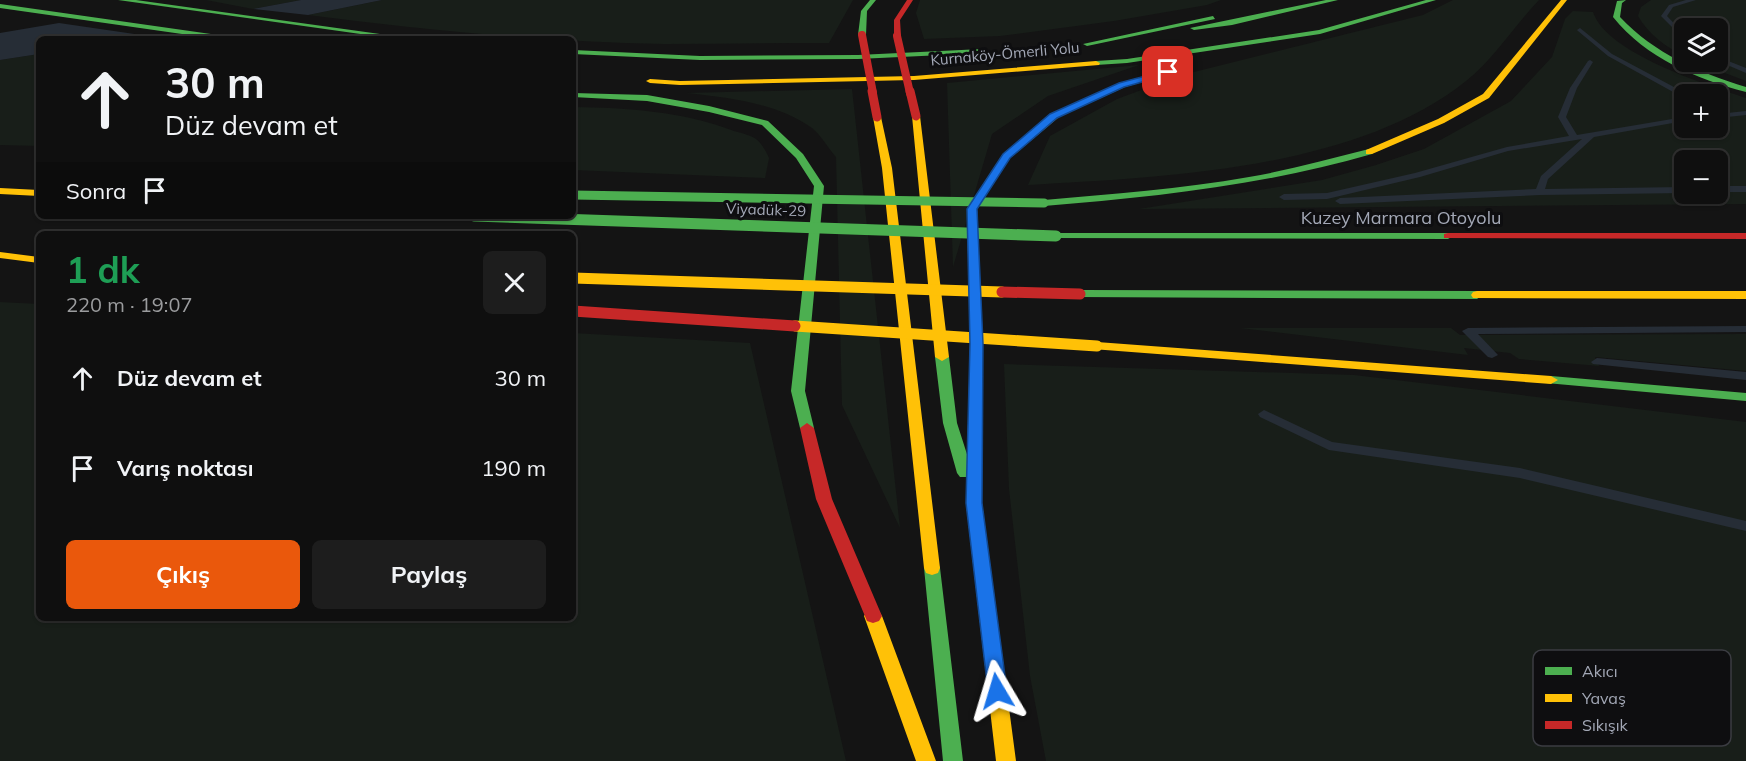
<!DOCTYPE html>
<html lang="tr">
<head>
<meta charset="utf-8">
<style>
	body { margin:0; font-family:Mulish,sans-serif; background:#1d1d1d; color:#f1f3f6; height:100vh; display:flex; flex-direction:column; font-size:22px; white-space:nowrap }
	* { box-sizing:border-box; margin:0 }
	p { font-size:20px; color:#9b9c9e }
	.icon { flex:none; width:33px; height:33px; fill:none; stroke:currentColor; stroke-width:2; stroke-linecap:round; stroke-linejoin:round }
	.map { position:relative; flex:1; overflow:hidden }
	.details { position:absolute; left:36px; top:231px; width:540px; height:390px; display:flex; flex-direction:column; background:#0f0f0f; border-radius:9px; box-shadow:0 2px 4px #0004,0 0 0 2px #2f2f2f }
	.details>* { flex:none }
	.guide { position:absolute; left:36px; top:36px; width:540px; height:183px; border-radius:9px; box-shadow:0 2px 4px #0004,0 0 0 2px #2f2f2f; background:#0f0f0f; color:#f1f3f6; overflow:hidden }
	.tools { position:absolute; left:1674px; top:18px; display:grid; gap:12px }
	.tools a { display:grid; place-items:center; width:54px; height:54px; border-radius:9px; background:#0f0f0f; box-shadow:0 2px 4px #0004,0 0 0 2px #2f2f2f; font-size:30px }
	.pin { position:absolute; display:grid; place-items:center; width:51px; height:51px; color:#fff; margin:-26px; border-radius:12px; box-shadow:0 3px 9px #0006 }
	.me { position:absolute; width:66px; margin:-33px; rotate:353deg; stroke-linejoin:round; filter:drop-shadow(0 0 4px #0008) }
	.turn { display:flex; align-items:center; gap:21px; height:126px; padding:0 30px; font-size:27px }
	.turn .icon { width:78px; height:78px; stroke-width:2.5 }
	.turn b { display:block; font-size:42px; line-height:51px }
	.then { display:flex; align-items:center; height:57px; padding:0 30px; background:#0003; gap:12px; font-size:22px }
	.round { display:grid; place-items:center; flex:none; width:63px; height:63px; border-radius:9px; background:#1d1d1d }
	.summary { display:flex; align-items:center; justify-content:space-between; height:102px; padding:0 30px }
	h1 { font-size:36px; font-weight:700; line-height:45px; color:#1e9e55 }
	.button { display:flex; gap:12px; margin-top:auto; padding:12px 30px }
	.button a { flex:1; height:69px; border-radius:9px; background:#ea580c; color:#fff; font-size:24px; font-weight:700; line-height:69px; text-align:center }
	.button a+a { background:#1d1d1d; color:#f1f3f6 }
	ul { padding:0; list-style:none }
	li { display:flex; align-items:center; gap:18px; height:90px; padding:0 30px }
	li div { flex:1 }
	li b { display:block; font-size:22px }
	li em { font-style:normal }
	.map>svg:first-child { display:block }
	.green { fill:#181e19; fill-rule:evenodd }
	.water { fill:#262d36 }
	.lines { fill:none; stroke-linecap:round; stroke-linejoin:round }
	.stream { fill:#262d36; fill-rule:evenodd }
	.fast { fill:#4caf50; fill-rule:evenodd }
	.slow { fill:#ffc107; fill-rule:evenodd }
	.jam { fill:#c62828; fill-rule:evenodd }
	.fast-bridge-far1 { stroke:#4caf50; stroke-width:9 }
	.fast-bridge { stroke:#4caf50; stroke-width:11 }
	.slow-bridge { stroke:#ffc107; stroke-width:11 }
	.jam-bridge-far2 { stroke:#c62828; stroke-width:8 }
	.jam-bridge-far1 { stroke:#c62828; stroke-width:9 }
	.jam-bridge { stroke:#c62828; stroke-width:11 }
	.route { fill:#1a73e8; stroke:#114b97; stroke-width:1.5 }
	.labels { text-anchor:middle; stroke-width:6; stroke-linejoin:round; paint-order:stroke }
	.far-street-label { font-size:15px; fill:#a3a8b6; stroke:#0e0e10 }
	.street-label { font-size:18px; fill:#a3a8b6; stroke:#0e0e10 }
	.key { fill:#0e0e10; stroke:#3b3c42; stroke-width:1.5 }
	.key-label { font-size:16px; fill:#a3a8b6 }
</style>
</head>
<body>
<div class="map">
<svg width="1746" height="761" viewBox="0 0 1746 761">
	<rect width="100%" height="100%" fill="#141414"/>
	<path class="green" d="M 206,0 L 301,0 L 253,9 Z
		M 382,0 L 853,0 L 829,43 C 774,43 719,44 664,44 C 545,42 426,30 308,15 Z
		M 920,0 L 1221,0 L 1207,5 L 1114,21 L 1000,36 L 924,39 L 916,13 Z
		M 1453,0 L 1539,0 C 1514,26 1494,59 1466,81 C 1355,170 1165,177 1028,185 L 1050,136 L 1117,99 L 1182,75 L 1423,15 Z
		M 1651,0 L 1746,0 L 1746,81 L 1696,62 L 1718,62 L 1718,28 L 1684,28 L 1684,56 C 1666,47 1648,34 1638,16 L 1641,7 Z
		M 1573,11 L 1593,12 C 1606,53 1707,85 1746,98 L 1746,204 L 1139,209 L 1322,180 L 1376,165 L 1424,149 L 1511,101 L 1552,57 L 1565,19 ZM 1684,94 L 1718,94 L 1718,128 L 1684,128 ZM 1684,160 L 1718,160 L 1718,194 L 1684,194 Z
		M 39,54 L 39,146 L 0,145 L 0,60 Z
		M 1139,65 L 1048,96 L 992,134 L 953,267 L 947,83 Z
		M 852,89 L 900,528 L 842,405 L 836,157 C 828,148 821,135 812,128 C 774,102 730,98 686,93 Z
		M 573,107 C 628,108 682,111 734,131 C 741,133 750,135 756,139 C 762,144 766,151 769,158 L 765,178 L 573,170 Z
		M 0,302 L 39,304 L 39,618 L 573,618 L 573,333 L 750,343 L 846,761 L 0,761 Z
		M 1240,328 L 1451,328 L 1460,335 L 1746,334 L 1746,371 L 1595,357 L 1599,366 L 1519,359 L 1510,353 L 1464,348 L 1468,355 Z
		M 1004,364 L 1354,375 L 1746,422 L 1746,761 L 1046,761 L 1030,676 L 1009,489 Z"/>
	<path class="water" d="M 301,0 L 382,0 L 308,15 L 253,9 Z
		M 59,23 L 148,36 L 132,39 L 39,39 L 39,54 L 0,60 L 0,33 Z"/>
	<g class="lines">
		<path class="stream" d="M 1686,0 L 1696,0 L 1673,7 L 1667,16 L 1684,34 L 1684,39 L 1661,16 L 1669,5 Z
			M 1580,28 L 1612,54 L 1687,94 L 1684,94 L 1684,98 L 1608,56 L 1578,31 L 1577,30 Z
			M 1718,57 L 1746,68 L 1746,73 L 1718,61 Z
			M 1590,60 L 1593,62 L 1577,88 L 1566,117 L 1577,135 L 1684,117 L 1684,121 L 1594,137 L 1548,179 L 1545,189 L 1684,187 L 1684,193 L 1540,195 L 1340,204 L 1335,201 L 1340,198 L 1536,189 L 1541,176 L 1582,139 L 1508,151 L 1420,177 L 1327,199 L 1284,200 L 1279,197 L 1284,194 L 1327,193 L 1415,173 L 1507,147 L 1569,136 L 1558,117 L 1570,88 L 1588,61 Z
			M 1746,111 L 1746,115 L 1718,118 L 1718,114 Z
			M 1718,186 L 1746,186 L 1746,192 L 1718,192 Z
			M 1746,326 L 1746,332 L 1478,334 L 1498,355 L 1492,358 L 1488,357 L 1462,331 L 1468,328 Z
			M 1597,358 L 1746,372 L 1746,380 L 1593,364 L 1591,362 Z
			M 1264,410 L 1332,442 L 1520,468 L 1746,521 L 1746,531 L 1520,478 L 1329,450 L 1260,417 L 1258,414 Z"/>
		<path class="fast" d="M 118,0 L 136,0 L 416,39 L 396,39 Z
			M 870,0 L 876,0 L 867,11 L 866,35 L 862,37 L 858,35 L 861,11 Z
			M 1326,0 L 1338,0 L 1232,25 L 1194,30 L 1190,28 Z
			M 1426,0 L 1436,0 L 1320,34 L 1127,63 L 1096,65 L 1092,63 L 1096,61 L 1127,59 L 1319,30 Z
			M 1626,0 L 1622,3 L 1620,17 C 1655,54 1698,72 1746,87 L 1746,92 C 1696,79 1646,58 1613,17 L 1617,1 Z
			M 0,4 L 232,37 L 236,39 L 217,39 L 0,8 Z
			M 1213,16 L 1215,19 L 1087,46 L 1083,44 Z
			M 982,49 L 986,51 L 985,53 L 858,59 L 700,60 L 573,54 L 573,50 L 700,56 L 858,55 Z
			M 1164,71 L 1168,73 L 1167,75 L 1125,87 L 1059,117 L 1052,115 L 1119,83 Z
			M 573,93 L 647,95 L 709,106 L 768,121 L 803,154 L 824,186 L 805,391 L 814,428 L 812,431 L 807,433 L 800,428 L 791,391 L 814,186 L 796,158 L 762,125 L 709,112 L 647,101 L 573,97 Z
			M 1369,149 L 1374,152 L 1372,154 C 1265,185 1155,197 1044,206 L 1039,203 L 1044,200 C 1112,194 1181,189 1249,177 C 1290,170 1329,159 1369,149 Z
			M 1056,233 L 1448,233 L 1453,236 L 1448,239 L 1052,238 L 1052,234 Z
			M 1080,290 L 1477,291 L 1483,295 L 1477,299 L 1076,297 L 1074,294 Z
			M 942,353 L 949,357 L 957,423 L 973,473 L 970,477 L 960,477 L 957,473 L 943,423 L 935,357 Z
			M 1551,376 L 1746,393 L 1746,401 L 1546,383 L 1544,380 L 1546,377 Z
			M 932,561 L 938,563 L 940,568 L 963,761 L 943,761 L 924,568 L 926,563 Z"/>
		<path class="slow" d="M 1561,0 L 1567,0 L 1489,98 L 1444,123 L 1372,154 L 1366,154 L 1366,150 L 1438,119 L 1483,94 Z
			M 1096,61 L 1100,63 L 1099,65 L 914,80 L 680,85 L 650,83 L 646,81 L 650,79 L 680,81 L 914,76 Z
			M 1056,112 L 1060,115 L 1059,117 L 1010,158 L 977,209 L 982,344 L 982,503 L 1016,761 L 996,761 L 966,503 L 970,344 L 967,209 L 1003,154 Z
			M 916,113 L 920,116 L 949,357 L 942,361 L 935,357 L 912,116 Z
			M 877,114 L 881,117 L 892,168 L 940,568 L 938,573 L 932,575 L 926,573 L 924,568 L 882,168 L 873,117 Z
			M 0,188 L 39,190 L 39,196 L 0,194 Z
			M 0,252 L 39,257 L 39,263 L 0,258 Z
			M 1477,291 L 1746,291 L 1746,299 L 1473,298 L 1471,295 L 1473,292 Z
			M 1097,342 L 1551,376 L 1558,380 L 1551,384 L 1092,349 L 1091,346 L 1092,343 Z
			M 873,609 L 879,611 L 882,616 L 936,761 L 916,761 L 864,616 L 867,611 Z"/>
		<path class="jam" d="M 907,0 L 913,0 L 900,20 L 901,36 L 894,38 L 894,20 Z
			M 1448,233 L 1746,233 L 1746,239 L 1444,238 L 1444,234 Z
			M 807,423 L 814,428 L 832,499 L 882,616 L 879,621 L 873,623 L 867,621 L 816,499 L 800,428 Z"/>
		<path class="fast-bridge-far1" d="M 573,195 L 1044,203"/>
		<path class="fast-bridge" d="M 474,216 L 1056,236"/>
		<path class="slow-bridge" d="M 573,278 L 1002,292
			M 795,326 L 1097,346"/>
		<path class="jam-bridge-far2" d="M 862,35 L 873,93
			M 897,36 L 910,93"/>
		<path class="jam-bridge-far1" d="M 872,91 L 877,117
			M 910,91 L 916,116"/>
		<path class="jam-bridge" d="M 1002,292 L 1080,294
			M 573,311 L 795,326"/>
	</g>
	<path class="route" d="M 1168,70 L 1172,72 L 1171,74 L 1124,87 L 1057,118 L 1010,158 L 977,209 L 983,344 L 982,503 L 1007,691 L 1004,697 L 997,699 L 991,697 L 988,691 L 966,503 L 970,344 L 967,209 L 1003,154 L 1050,114 L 1119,83 Z"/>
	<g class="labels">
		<g class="far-street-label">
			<text transform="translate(1005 54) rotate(-5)" y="5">Kurnaköy-Ömerli Yolu</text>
			<text transform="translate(766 210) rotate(2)" y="5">Viyadük-29</text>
		</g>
		<g class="street-label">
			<text x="1401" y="224">Kuzey Marmara Otoyolu</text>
		</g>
	</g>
	<rect x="1533" y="650" width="198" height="96" rx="9" class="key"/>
	<rect x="1545" y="667" width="27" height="8" fill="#4caf50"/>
	<rect x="1545" y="694" width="27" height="8" fill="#ffc107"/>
	<rect x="1545" y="721" width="27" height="8" fill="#c62828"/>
	<g class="key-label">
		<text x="1582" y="677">Akıcı</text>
		<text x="1582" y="704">Yavaş</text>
		<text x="1582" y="731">Sıkışık</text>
	</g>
</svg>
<div class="tools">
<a><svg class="icon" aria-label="layers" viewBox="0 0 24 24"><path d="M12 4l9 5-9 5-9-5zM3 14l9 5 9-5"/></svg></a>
<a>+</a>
<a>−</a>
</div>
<div class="pin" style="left:1168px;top:72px;background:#d93025"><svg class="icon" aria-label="arrive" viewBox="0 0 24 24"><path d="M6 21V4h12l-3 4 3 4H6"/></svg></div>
<svg class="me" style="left:997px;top:691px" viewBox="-20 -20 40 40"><path d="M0-17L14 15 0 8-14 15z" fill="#1a73e8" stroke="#fff" stroke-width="4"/></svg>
<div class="guide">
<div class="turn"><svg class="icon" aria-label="ahead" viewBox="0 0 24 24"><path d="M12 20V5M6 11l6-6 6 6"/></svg><div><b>30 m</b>Düz devam et</div></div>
<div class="then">Sonra<svg class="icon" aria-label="arrive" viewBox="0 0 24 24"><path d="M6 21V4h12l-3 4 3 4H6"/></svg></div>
</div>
<section class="details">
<div class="summary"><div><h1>1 dk</h1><p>220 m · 19:07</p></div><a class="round"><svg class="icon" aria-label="close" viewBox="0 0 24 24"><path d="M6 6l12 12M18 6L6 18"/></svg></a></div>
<ul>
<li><svg class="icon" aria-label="ahead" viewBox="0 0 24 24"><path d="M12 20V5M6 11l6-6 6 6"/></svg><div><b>Düz devam et</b></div><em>30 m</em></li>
<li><svg class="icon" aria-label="arrive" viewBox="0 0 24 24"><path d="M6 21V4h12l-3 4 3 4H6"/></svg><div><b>Varış noktası</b></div><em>190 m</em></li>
</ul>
<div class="button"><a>Çıkış</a><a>Paylaş</a></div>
</section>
</div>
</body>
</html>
